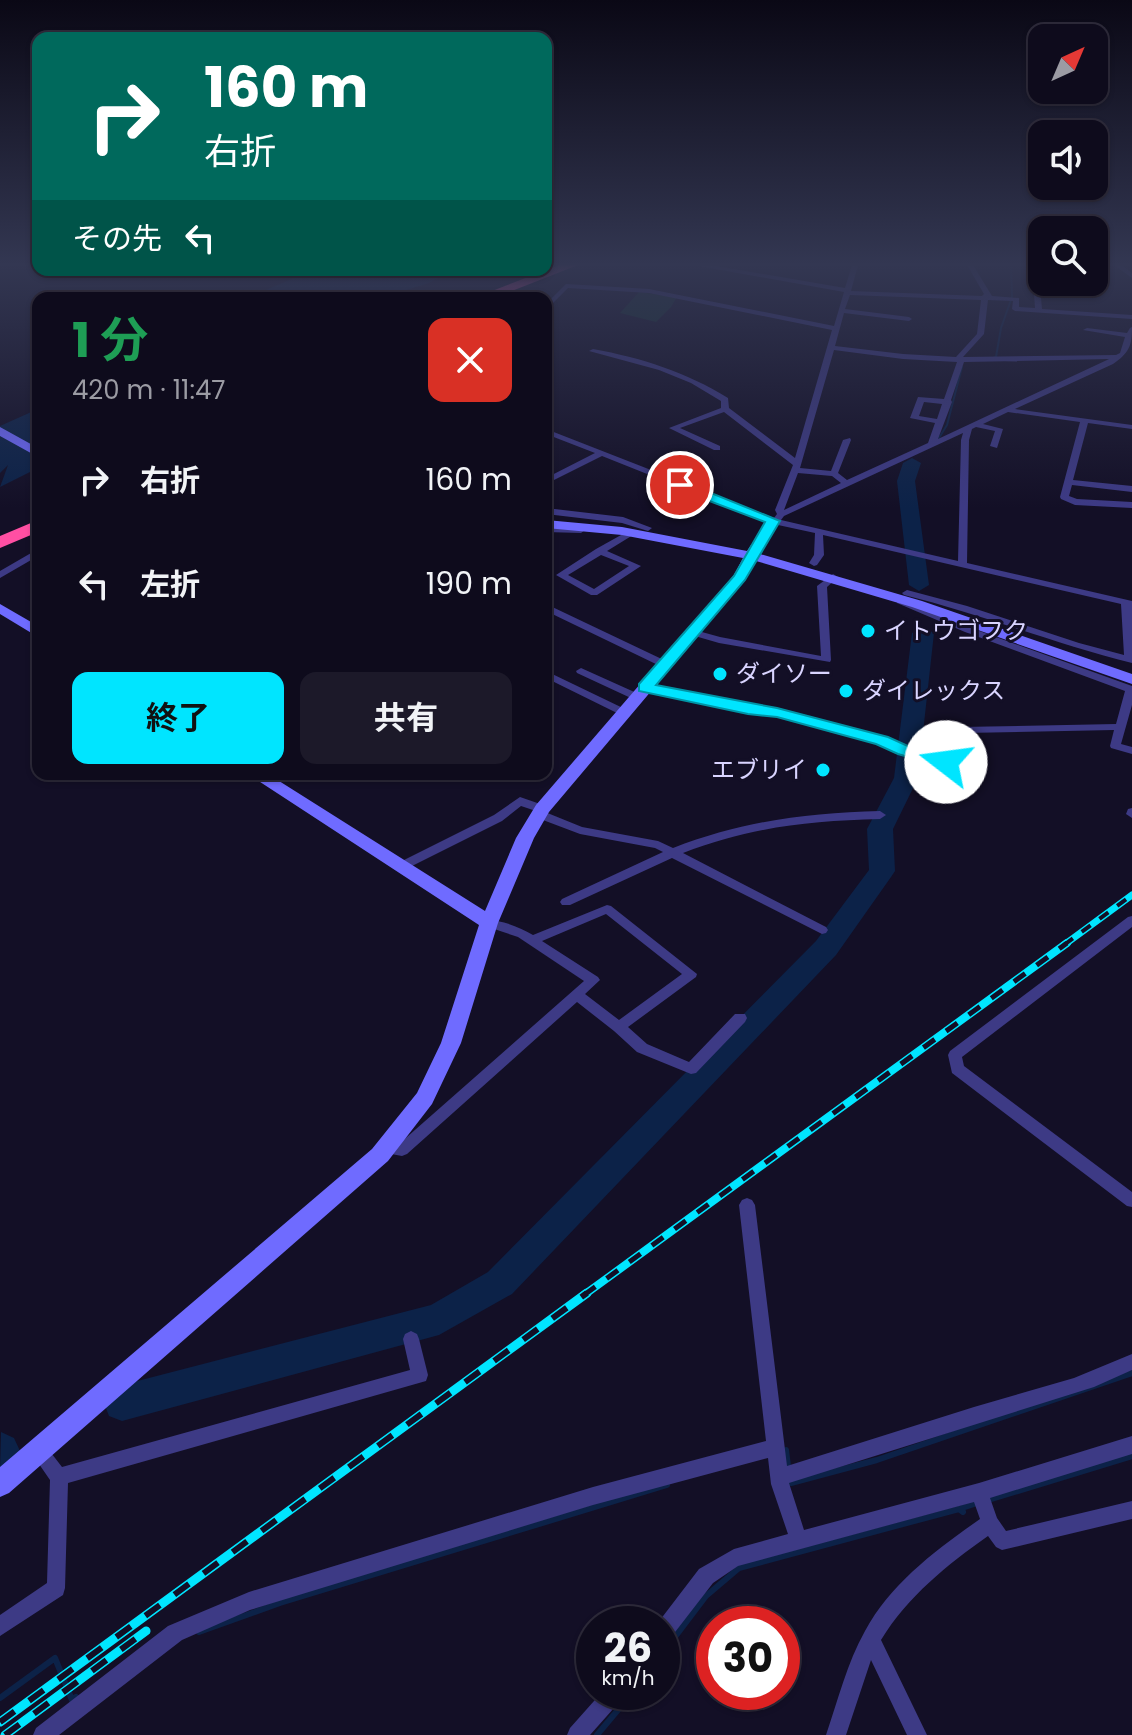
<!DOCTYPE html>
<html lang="ja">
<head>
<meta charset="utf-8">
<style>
	body { margin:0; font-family:Poppins,"Noto Sans JP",sans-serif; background:#1c1929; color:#f1f3f6; height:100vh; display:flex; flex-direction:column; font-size:30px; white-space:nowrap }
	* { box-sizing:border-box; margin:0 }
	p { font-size:26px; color:#9b9ba3 }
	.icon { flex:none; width:44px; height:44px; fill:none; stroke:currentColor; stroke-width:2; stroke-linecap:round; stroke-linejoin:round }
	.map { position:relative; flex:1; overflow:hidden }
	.details { position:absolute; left:32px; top:292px; width:520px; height:488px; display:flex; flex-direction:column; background:#0e0b1c; border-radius:16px; box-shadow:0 2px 6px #0004,0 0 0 2px #2e2b3b }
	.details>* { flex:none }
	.top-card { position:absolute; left:32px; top:32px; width:520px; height:244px; border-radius:16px; box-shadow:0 2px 6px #0004,0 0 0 2px #2e2b3b; background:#00695c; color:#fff; overflow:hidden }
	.needle { width:52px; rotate:44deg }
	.fabs { position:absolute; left:1028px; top:24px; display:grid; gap:16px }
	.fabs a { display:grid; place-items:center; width:80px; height:80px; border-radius:16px; background:#0e0b1c; box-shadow:0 2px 6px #0004,0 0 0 2px #2e2b3b; font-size:40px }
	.speed { position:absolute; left:576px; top:1606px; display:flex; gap:16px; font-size:40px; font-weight:700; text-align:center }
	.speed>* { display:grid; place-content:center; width:104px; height:104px; border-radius:50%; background:#0e0b1c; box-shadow:0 2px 6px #0004,0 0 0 2px #2e2b3b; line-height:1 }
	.speed small { font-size:20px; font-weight:400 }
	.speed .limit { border:12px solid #d22; background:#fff; color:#111 }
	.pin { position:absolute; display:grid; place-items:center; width:68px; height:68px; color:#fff; margin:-34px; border:4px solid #fff; border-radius:50%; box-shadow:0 2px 8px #0007 }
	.me { position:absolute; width:88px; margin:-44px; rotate:285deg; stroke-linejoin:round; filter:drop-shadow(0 0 6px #0008) }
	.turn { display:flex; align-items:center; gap:28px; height:168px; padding:0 40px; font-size:36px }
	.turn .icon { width:104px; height:104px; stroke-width:2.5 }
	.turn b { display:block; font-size:56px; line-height:68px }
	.then { display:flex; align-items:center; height:76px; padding:0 40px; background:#0003; gap:16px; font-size:30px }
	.round { display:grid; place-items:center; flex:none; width:84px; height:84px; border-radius:16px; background:#1c1929 }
	.head { display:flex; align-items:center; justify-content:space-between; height:136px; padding:0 40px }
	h1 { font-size:48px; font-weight:700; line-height:60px; color:#1e9e55 }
	.button { display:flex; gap:16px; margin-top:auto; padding:16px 40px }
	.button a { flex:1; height:92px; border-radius:16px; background:#00e5ff; color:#111; font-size:32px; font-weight:700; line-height:92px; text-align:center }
	.button a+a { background:#1c1929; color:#f1f3f6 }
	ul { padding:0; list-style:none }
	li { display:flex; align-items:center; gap:24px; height:104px; padding:0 40px }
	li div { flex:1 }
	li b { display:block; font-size:30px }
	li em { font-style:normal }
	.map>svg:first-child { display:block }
	.green { fill:#12302f }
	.water { fill:#0c2248 }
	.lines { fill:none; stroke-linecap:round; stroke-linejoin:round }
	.stream-far1 { stroke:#0c2248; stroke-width:2 }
	.stream { stroke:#0c2248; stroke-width:6 }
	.river { fill:#0c2248; fill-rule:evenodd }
	.street { fill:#3d3a85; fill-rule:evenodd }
	.secondary { fill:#6f6bff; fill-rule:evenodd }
	.highway { fill:#ff4fa3; fill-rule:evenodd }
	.rail-far2-casing { stroke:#00e5ff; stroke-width:7 }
	.rail-far1-casing { stroke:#00e5ff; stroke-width:8 }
	.rail-casing { stroke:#00e5ff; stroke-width:9 }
	.rail-far2 { stroke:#130f26; stroke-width:4; stroke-dasharray:11; stroke-linecap:butt }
	.rail-far1 { stroke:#130f26; stroke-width:5; stroke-dasharray:14; stroke-linecap:butt }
	.rail { stroke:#130f26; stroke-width:6; stroke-dasharray:18; stroke-linecap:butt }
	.route { fill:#00e5ff; stroke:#0095a6; stroke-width:2 }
	.poi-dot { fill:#00e5ff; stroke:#130f26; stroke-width:3 }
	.labels { text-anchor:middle; stroke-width:6; stroke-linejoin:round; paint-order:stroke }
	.poi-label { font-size:24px; fill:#d9d4ff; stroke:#130f26; text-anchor:start }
</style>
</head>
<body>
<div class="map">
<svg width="1132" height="1735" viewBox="0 0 1132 1735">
	<rect width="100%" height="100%" fill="#130f26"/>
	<path class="green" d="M 639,292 L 677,297 L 671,307 L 656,322 L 620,313 Z"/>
	<path class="water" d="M 301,270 L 451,270 L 429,283 L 381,298 L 247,298 L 301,275 Z
		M 38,409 L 38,468 L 0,487 L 8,465 L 0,473 L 0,426 Z"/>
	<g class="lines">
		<path class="stream-far1" d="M 993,358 L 996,357 L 1001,328 L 1012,297 L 1011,265
			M 939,438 L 947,425 L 962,367"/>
		<path class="stream" d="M 783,1451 L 786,1450 L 788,1466
			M 790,1480 L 791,1483 L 877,1460 L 1132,1373
			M 985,1501 L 1132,1456
			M 959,1509 L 977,1503
			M 199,1632 L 280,1603 L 667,1485
			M 662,1654 L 706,1596 L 739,1568 L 959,1509 L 963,1512
			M 0,1698 L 55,1658 L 72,1700 L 76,1697
			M 597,1735 L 633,1692"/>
		<path class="river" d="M 912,458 L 921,463 L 915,481 L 929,585 L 919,591 L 909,585 L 897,481 L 903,463 Z
			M 923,627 L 934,633 L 918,778 L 893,829 L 895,871 L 891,877 L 836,955 L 512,1294 L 439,1335 L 122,1421 L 109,1416 L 104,1403 L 109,1390 L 122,1385 L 431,1305 L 488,1272 L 816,941 L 869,870 L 867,829 L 894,778 L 912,633 Z
			M 1,1432 L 14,1438 L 20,1451 L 13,1465 L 0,1471 Z"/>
		<path class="street" d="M 693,265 L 710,265 L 845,288 L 852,265 L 858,265 L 851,291 L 982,296 L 984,294 L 967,265 L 973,265 L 992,296 L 1019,298 L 1019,307 L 1035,308 L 1032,265 L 1038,265 L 1042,309 L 1132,315 L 1132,319 L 1015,311 L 1012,309 L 1013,301 L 988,300 L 984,334 L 963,357 L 1116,355 L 1120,353 L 1125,337 L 1083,330 L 1087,328 L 1127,333 L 1130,328 L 1132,327 C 1132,346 1129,353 1113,364 L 1015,409 L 1132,425 L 1132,429 L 1088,423 L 1073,480 L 1132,486 L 1132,492 L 1072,485 L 1069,496 L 1077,499 L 1132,502 L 1132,508 L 1075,505 L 1061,499 L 1060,497 L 1080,422 L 1008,412 L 983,424 L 1003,429 L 997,448 L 990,446 L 995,431 L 976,427 L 972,429 L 969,440 L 967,563 L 1132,601 L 1132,663 C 1055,644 981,614 904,595 L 902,593 L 907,590 L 967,606 L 1079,643 L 1124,655 L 1121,604 L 823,535 L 824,555 L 817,565 L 814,566 L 809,563 L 814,555 L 815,533 L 778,525 L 759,550 L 753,550 L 751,548 L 770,523 L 602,456 L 546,484 L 546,478 L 595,453 L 546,434 L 546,429 L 774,518 L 777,514 L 775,510 L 793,465 L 724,412 L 680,428 L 720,446 L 720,450 L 714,450 L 669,428 L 721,408 L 721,401 L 691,383 L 659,370 L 589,351 L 593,349 C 642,358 686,372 728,398 L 729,408 L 795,458 L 832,330 L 649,293 L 568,288 L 546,310 L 546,304 L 566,284 L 649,289 L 834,326 L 844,292 ZM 850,295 L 981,300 L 977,334 L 956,357 L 903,354 L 835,346 L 844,313 L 909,321 L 912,319 L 909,317 L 845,309 ZM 834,350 L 903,359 L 957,362 L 944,399 L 918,397 L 910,418 L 935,423 L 928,443 L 847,480 L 838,473 L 851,440 L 850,438 L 843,440 L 831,471 L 800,468 ZM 1109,359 L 1107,360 L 938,439 L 952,402 L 951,400 L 964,362 ZM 924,402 L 942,404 L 937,419 L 919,416 ZM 963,433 L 961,440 L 958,561 L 781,520 L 784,516 ZM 798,473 L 832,476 L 841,483 L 784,510 Z
			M 1114,265 L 1122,265 L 1132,273 L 1132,278 Z
			M 1094,281 L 1103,283 L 1100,285 L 1056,284 L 1053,282 Z
			M 546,327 L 550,329 L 550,346 L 546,348 Z
			M 546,508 L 623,517 L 652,528 L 648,531 L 622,523 L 546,514 Z
			M 546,526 L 581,527 L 585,530 L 581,533 L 546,532 Z
			M 630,530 L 634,533 L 633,535 L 607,551 L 641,566 L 597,595 L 591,595 L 556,575 L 596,549 ZM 601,555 L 629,566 L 594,589 L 568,575 Z
			M 38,549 L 38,556 L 0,578 L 0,571 Z
			M 833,574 L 838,577 L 827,587 L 831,660 L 830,662 L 719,643 L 688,634 L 686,632 L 691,629 L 720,637 L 821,656 L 817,586 Z
			M 900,598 L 971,628 L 1132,686 L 1132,705 L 1121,744 L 1132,747 L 1132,754 L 1111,748 L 1110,746 L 1114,730 L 965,733 C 962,747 959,759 946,765 L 900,753 L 878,743 L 776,715 L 645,690 L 640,687 L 645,684 L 777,709 L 886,739 L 908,749 L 944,758 L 951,749 L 955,730 L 960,727 L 1116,724 L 1125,691 L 965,632 L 897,603 L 897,599 Z
			M 546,604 L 668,662 L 669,664 L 668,666 L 660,666 L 546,611 Z
			M 581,668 L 641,695 L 642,697 L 641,699 L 633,699 L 577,673 L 576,671 Z
			M 546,671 L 627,710 L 628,712 L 627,714 L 619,714 L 546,678 Z
			M 520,797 L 546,806 L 548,809 L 545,812 L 582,827 L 658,841 L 673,848 C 743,821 806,813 880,811 L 886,815 L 880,819 C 808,821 751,827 683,853 L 826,927 L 828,930 L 826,933 L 822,934 L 672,858 L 570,905 L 562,905 L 560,902 L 562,899 L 663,852 L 655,848 L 580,834 L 535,817 L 533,814 L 536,811 L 521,806 L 502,821 L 406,869 L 398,869 L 396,866 L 398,863 L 494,815 Z
			M 1132,808 L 1132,818 L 1126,814 L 1128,809 Z
			M 607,905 L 611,906 L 697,974 L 696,977 L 628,1027 L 647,1044 L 689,1062 L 735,1014 L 745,1014 L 747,1018 L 745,1022 L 696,1073 L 691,1074 L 637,1052 L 614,1031 L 577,1002 L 407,1154 L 402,1156 L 380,1152 L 378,1148 L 380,1144 L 385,1142 L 399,1144 L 584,981 L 518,937 L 485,926 L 483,923 L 485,920 C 499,919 520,927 533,935 ZM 606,914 L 682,974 L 619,1020 L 585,994 L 600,980 L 598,977 L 542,941 Z
			M 1132,916 L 1132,927 L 962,1057 L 964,1066 L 1132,1192 L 1132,1207 L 1127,1206 L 952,1073 L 948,1055 L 950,1051 L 1128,917 Z
			M 747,1198 L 752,1200 L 755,1205 L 787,1466 L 974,1407 L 1074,1378 L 1132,1354 L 1132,1370 L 1094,1387 L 789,1483 L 804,1530 L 979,1483 L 1132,1436 L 1132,1454 L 990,1498 L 997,1518 L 1006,1531 L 1132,1501 L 1132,1519 L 1002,1550 L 996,1547 L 988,1536 C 947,1565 908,1596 881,1640 L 927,1735 L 907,1735 L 871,1660 L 846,1735 L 826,1735 C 838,1700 847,1663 865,1631 C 891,1583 936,1550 980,1519 L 974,1502 L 738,1566 L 713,1583 L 669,1640 L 662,1643 L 662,1624 L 657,1624 L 699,1569 L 734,1549 L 788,1534 L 771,1484 L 768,1458 L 593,1505 L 250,1610 L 182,1640 L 59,1735 L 33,1735 L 36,1728 L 168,1626 L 249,1592 L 593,1487 L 766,1441 L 739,1205 L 742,1200 Z
			M 411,1331 L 417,1334 L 419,1339 L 428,1375 L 426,1381 L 68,1483 L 65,1588 L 63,1595 L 0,1636 L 0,1615 L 47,1583 L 50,1480 L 30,1451 L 33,1445 L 39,1442 L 45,1445 L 62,1467 L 410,1370 L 403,1339 L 405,1334 Z
			M 602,1692 L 625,1692 L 622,1699 L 590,1735 L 567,1735 L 570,1728 Z"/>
		<path class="secondary" d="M 0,427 L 38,448 L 38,457 L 0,436 Z
			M 546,520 L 622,527 L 747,551 L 751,545 L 761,545 L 763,548 L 760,554 L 922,601 L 1132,674 L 1132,684 L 912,607 L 756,561 L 745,580 L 549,812 L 534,838 L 498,923 L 461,1043 L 432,1104 L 388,1161 L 9,1493 L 0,1497 L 0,1467 L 372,1149 L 417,1093 L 441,1043 L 479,925 L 248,774 L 268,774 L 485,911 L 516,838 L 536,805 L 734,575 L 743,558 L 622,535 L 546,528 Z
			M 0,604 L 38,626 L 38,637 L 0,614 Z"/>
		<path class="highway" d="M 559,265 L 578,265 L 494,298 L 474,298 Z
			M 38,520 L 38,532 L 0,548 L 0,536 Z"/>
		<defs>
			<path id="rail-far2" d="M 1064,945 L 1132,895"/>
			<path id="rail-far1" d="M 584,1295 L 1067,943"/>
			<path id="rail" d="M 0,1722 L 587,1293
				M 5,1735 L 146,1631"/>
		</defs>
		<use href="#rail-far2" class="rail-far2-casing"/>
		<use href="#rail-far1" class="rail-far1-casing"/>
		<use href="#rail" class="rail-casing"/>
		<use href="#rail-far2" class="rail-far2"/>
		<use href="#rail-far1" class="rail-far1"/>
		<use href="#rail" class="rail"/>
	</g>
	<linearGradient id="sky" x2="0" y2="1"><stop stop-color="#0a0815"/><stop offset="0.52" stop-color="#333752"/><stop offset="1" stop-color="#333752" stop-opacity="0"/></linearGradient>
	<rect width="1132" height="508" fill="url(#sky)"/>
	<path class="route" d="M 675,482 L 684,482 L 780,521 L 745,580 L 656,685 L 777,708 L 888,737 L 910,747 L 952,759 L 955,762 L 952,766 L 946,768 L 898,754 L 876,744 L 777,717 L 748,714 L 639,691 L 639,684 L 734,576 L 765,522 L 675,488 Z"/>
	<g class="poi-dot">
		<circle cx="868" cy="631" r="8"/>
		<circle cx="720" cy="674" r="8"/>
		<circle cx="846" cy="691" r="8"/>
		<circle cx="823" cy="770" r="8"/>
	</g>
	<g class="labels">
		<g class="poi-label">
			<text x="884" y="639">イトウゴフク</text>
			<text x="736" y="682">ダイソー</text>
			<text x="862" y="699">ダイレックス</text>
			<text x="807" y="778" text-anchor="end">エブリイ</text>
		</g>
	</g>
</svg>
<div class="fabs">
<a><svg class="needle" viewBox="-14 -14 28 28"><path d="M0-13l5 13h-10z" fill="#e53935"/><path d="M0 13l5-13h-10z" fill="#9b9ba3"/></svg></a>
<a><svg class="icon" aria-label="sound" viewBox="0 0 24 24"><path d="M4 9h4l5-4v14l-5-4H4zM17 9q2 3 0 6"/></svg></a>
<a><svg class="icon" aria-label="search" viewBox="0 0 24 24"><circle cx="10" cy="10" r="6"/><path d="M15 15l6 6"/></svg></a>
</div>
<div class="speed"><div>26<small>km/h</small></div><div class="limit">30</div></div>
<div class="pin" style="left:680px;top:485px;background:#d93025"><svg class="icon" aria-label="arrive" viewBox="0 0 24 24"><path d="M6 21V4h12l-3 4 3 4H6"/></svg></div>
<svg class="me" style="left:946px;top:762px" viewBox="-20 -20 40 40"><circle r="19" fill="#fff"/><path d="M0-13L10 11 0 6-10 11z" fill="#00e5ff"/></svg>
<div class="top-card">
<div class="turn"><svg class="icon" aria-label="right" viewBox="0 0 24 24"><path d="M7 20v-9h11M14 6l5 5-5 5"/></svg><div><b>160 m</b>右折</div></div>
<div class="then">その先<svg class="icon" aria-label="left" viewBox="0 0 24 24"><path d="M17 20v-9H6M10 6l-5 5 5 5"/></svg></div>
</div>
<section class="details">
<div class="head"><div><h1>1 分</h1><p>420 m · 11:47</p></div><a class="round" style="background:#d93025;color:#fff"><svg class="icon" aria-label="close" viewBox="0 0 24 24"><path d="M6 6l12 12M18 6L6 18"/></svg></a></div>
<ul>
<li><svg class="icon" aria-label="right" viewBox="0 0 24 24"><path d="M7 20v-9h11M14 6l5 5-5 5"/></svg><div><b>右折</b></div><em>160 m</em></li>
<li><svg class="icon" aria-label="left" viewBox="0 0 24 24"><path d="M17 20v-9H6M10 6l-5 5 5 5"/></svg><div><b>左折</b></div><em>190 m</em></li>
</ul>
<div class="button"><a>終了</a><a>共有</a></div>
</section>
</div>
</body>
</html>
